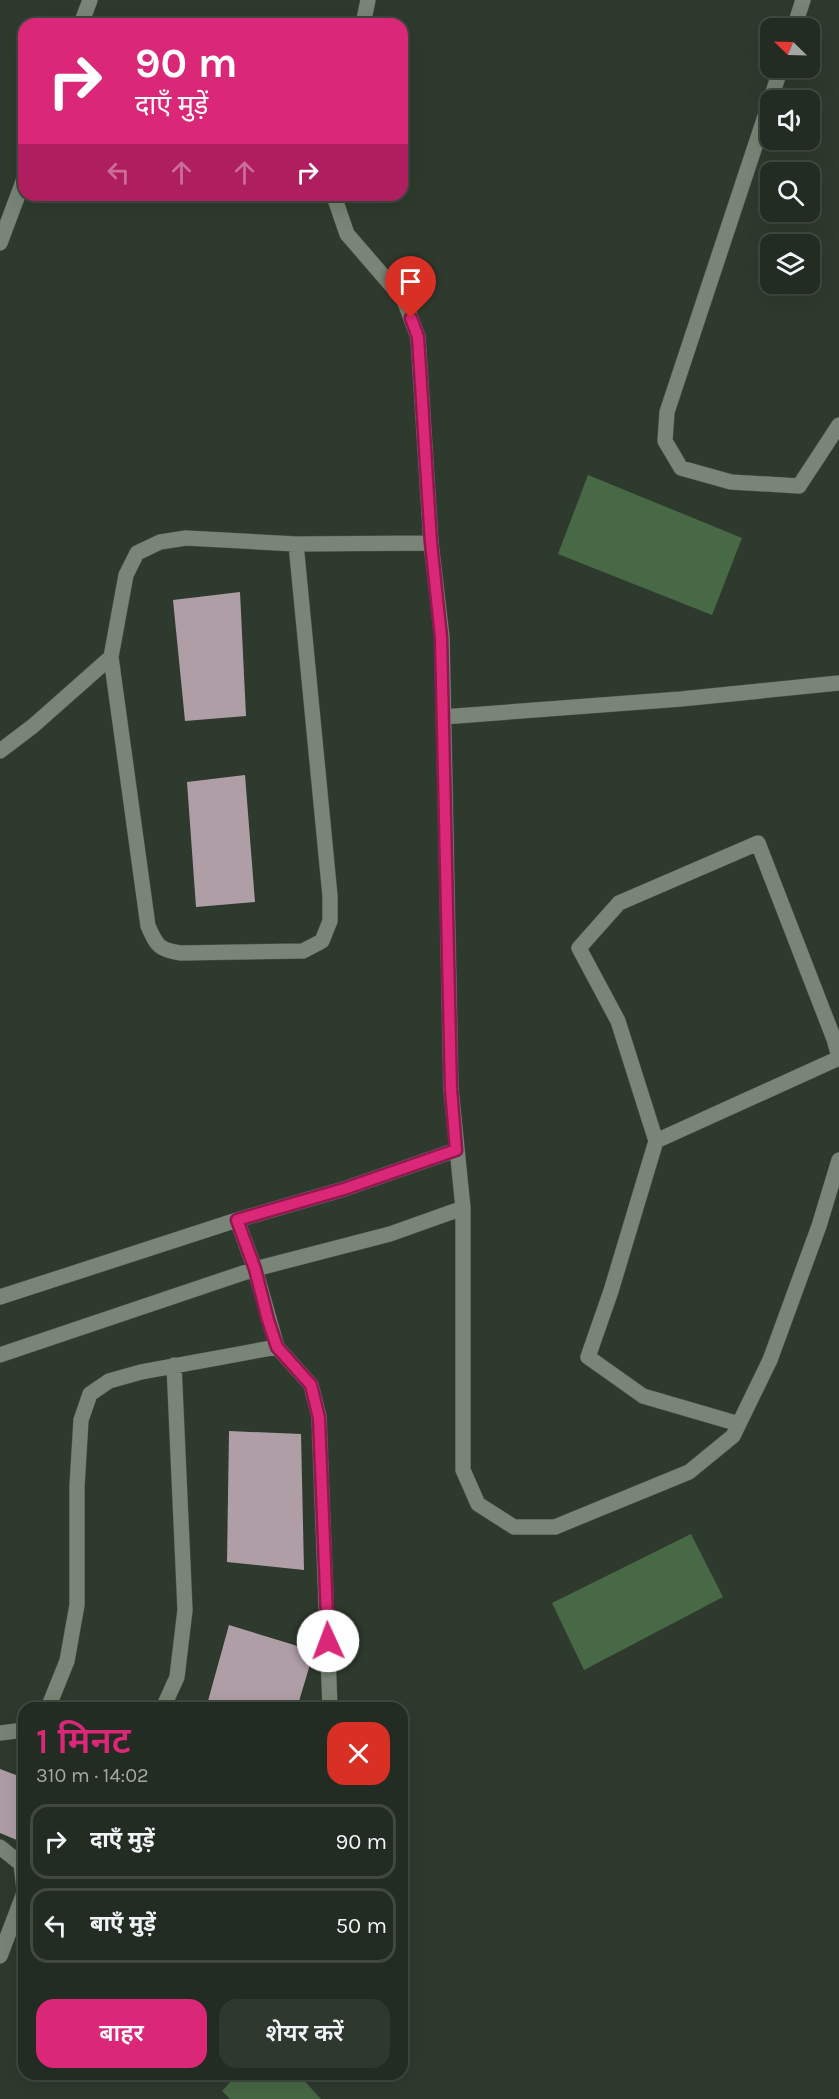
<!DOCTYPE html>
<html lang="hi">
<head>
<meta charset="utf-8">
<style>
	body { margin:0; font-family:Karla,"Noto Sans Devanagari",sans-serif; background:#2f382f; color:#f1f3f6; height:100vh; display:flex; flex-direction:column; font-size:22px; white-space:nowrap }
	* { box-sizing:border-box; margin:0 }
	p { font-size:20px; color:#a3a7a5 }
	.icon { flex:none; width:33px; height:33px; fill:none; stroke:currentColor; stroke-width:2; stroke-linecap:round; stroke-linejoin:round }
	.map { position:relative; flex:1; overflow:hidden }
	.details { position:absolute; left:18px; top:1702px; width:390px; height:378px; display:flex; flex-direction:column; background:#232c22; border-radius:18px; box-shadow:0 6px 24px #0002,0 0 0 2px #404840 }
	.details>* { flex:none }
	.hud { position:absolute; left:18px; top:18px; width:390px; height:183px; border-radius:18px; box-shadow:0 6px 24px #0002,0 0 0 2px #404840; background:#db2777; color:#fff; overflow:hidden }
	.needle { width:39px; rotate:293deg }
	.fabs { position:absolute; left:760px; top:18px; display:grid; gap:12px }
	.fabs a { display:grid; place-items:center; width:60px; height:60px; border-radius:12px; background:#232c22; box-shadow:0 6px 24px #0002,0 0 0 2px #404840; font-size:30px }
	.pin { position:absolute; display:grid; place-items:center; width:51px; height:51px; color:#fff; margin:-62px -26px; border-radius:50% 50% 50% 0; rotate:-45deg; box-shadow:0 0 6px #0007 }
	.pin .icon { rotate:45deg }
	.me { position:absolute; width:66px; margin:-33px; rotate:358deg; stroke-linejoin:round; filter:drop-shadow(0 0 4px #0008) }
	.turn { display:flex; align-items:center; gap:21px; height:126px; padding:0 18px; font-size:27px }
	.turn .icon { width:78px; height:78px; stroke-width:2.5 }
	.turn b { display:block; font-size:42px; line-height:51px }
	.lanes { display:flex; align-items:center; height:57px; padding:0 18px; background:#0003; justify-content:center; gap:30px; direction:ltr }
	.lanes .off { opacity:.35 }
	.round { display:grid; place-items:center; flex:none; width:63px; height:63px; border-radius:18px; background:#2f382f }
	.headline { display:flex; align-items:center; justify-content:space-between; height:102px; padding:0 18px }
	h1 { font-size:36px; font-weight:600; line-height:45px; color:#db2777 }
	.button { display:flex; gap:12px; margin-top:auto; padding:12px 18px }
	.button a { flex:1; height:69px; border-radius:18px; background:#db2777; color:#fff; font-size:24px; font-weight:600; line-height:69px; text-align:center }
	.button a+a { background:#2f382f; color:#f1f3f6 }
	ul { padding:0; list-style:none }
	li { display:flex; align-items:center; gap:18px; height:75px; margin:0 12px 9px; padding:0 6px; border:3px solid #404840; border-radius:18px }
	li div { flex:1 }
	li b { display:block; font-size:22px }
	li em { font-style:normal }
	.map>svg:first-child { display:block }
	.garden { fill:#486945 }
	.building { fill:#b09ea7 }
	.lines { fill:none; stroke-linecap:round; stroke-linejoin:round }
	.minor-casing { stroke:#4d574c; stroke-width:16 }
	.minor { stroke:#798577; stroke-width:15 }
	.route-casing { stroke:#8e194d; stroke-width:15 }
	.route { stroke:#db2777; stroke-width:10 }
</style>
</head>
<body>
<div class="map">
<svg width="839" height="2099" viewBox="0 0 839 2099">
	<rect width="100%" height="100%" fill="#2f3a2e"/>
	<path class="garden" d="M 588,475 L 742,538 L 712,615 L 558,554 Z
		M 691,1534 L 723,1597 L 584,1670 L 552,1603 Z
		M 238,2074 L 299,2075 L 321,2099 L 230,2099 L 222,2091 Z"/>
	<path class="building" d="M 240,592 L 246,716 L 185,721 L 173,600 Z
		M 245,775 L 255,902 L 196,907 L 187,782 Z
		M 229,1431 L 301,1434 L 304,1570 L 227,1562 Z
		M 229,1625 L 314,1651 L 297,1708 L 206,1708 Z
		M 0,1769 L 24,1778 L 24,1843 L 0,1833 Z"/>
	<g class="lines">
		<defs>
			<path id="minor" d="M 81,24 L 90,0
				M 363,24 L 368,0
				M 794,28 L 803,0
				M 781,68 L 667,412 L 665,441 L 681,468 L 731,482 L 799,486 L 839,425
				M 336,195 L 336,202 L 347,234 L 404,300 L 418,337 L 431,543 L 442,637 L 451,1089 L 463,1208 L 463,1470 L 478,1504 L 514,1527 L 555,1527 L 689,1472 L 733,1436 L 770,1360 L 819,1226 L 839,1160
				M 0,243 L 24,179
				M 111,657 L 148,926 C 157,946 159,950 181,953 L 303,951 L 322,941 L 330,921 L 330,896 L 296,544
				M 443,717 L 681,699 L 839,683
				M 0,751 L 33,726 L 111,657 L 126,575 L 137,553 L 160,542 L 186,538 L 296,544 L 431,543
				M 656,1141 L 839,1058
				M 237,1220 L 255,1269 L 277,1347 L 311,1385 L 319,1417 L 330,1708
				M 0,1297 L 237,1220 L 344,1189 L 456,1150
				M 0,1355 L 255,1269 L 390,1234 L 463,1208
				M 739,1424 L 643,1396 L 588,1357 L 611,1291 L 656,1141 L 618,1021 L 579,948 L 619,903 L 758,843 L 834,1039 L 839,1057
				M 48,1708 L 67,1661 L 77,1605 L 77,1486 L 81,1420 L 90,1394 L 109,1381 L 141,1372 L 277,1347
				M 163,1708 L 177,1677 L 185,1610 L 174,1365
				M 0,1733 L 24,1730
				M 0,1847 L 21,1864 L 24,1889
				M 0,1956 L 24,1893"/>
		</defs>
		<use href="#minor" class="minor-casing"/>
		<use href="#minor" class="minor"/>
	</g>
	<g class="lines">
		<defs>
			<path id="route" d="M 328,1641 L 319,1418 L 311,1385 L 277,1347 L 268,1320 L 255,1269 L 237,1220 L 344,1189 L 456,1150 L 451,1089 L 441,637 L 431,543 L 418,337 L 411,318"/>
		</defs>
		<use href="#route" class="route-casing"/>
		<use href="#route" class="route"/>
	</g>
</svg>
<div class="fabs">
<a><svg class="needle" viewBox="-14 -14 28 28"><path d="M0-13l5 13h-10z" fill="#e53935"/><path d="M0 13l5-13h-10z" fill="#a3a7a5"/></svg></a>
<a><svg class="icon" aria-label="sound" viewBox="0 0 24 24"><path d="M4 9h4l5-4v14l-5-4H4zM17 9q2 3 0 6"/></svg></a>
<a><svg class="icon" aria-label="search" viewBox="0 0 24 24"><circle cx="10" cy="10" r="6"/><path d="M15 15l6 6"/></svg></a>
<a><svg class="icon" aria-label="layers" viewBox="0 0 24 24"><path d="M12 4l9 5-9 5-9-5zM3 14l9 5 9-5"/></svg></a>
</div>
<div class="pin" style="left:411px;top:318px;background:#d93025"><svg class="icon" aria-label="arrive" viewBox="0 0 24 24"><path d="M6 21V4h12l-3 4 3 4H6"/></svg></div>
<svg class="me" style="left:328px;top:1641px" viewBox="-20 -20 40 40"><circle r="19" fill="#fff"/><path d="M0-13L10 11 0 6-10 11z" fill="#db2777"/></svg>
<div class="hud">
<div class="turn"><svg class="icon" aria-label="right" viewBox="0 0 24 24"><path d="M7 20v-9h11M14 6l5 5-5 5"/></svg><div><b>90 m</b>दाएँ मुड़ें</div></div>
<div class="lanes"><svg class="icon off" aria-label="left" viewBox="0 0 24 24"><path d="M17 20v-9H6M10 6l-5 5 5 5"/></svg><svg class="icon off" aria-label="ahead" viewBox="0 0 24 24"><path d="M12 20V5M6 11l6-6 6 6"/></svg><svg class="icon off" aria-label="ahead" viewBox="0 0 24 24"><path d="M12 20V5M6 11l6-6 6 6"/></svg><svg class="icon" aria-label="right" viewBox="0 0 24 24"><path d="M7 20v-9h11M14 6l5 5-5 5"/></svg></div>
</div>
<section class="details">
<div class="headline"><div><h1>1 मिनट</h1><p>310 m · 14:02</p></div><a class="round" style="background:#d93025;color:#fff"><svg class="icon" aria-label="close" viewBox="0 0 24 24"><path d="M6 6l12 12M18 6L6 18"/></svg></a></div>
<ul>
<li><svg class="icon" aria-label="right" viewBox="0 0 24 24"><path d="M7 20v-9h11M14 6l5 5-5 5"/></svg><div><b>दाएँ मुड़ें</b></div><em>90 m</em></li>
<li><svg class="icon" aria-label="left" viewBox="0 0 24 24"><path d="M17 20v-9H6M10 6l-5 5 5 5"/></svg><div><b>बाएँ मुड़ें</b></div><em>50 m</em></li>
</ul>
<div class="button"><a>बाहर</a><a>शेयर करें</a></div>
</section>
</div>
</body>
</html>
